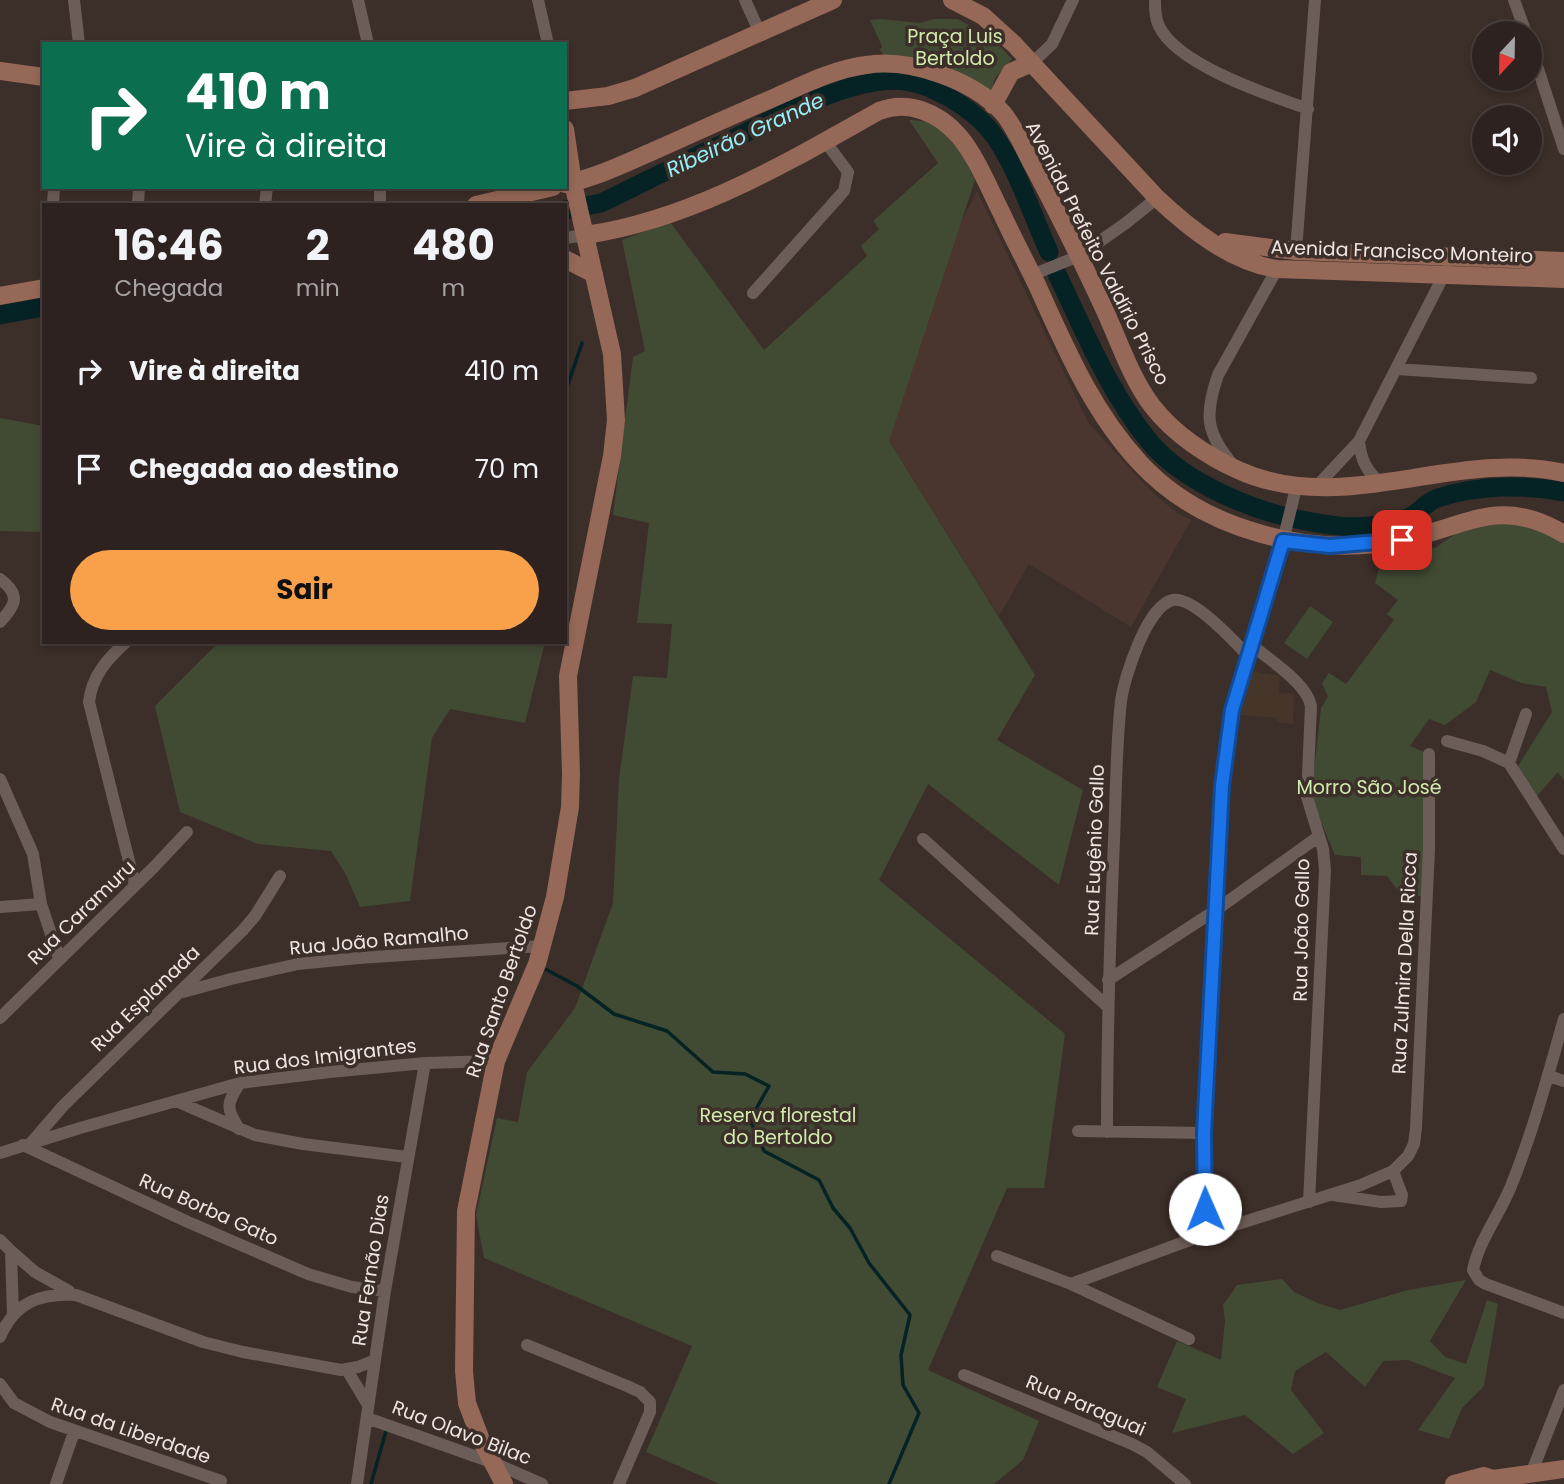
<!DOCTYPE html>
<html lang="pt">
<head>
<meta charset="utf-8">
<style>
	body { margin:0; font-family:Poppins,sans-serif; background:#352a28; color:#f1f3f6; height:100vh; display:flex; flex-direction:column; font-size:26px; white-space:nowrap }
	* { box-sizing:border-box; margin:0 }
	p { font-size:23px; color:#a7a4a4 }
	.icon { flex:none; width:38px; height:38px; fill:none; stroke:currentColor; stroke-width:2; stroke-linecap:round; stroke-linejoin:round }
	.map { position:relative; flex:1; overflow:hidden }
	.drawer { position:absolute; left:42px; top:203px; width:525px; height:441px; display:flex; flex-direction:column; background:#2d221f; border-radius:0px; box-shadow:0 4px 10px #0003,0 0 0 2px #483f3d }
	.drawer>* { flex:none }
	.top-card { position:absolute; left:42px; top:42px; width:525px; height:147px; border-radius:0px; box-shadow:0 4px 10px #0003,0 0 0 2px #483f3d; background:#0b6e4f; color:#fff; overflow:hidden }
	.needle { width:46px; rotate:202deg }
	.buttons { position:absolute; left:1472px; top:21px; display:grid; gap:14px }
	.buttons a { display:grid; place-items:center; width:70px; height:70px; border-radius:50%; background:#2d221f; box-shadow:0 4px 10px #0003,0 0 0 2px #483f3d; font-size:35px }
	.pin { position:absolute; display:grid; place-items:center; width:60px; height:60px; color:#fff; margin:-30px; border-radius:14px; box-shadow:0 4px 10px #0006 }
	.me { position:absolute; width:77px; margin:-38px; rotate:359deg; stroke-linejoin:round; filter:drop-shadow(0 0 5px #0008) }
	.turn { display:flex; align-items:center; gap:24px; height:147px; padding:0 28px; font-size:32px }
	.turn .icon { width:91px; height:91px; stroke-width:2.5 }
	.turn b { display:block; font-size:49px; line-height:60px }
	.eta { display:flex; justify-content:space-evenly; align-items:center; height:119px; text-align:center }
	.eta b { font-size:42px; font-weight:700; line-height:49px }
	.primary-button { display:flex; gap:14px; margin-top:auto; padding:14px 28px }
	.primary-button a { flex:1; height:80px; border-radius:42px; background:#f8a14a; color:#111; font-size:28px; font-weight:700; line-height:80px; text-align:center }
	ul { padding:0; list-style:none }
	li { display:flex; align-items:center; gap:21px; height:98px; padding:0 28px }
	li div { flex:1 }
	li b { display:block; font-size:26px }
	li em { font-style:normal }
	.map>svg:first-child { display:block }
	.built { fill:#4a362f }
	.education { fill:#453629 }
	.green { fill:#414b34 }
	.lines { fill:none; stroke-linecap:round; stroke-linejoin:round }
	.stream { stroke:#052224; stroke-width:3.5 }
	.river { stroke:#052224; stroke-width:19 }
	.street { stroke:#6d5d58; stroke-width:12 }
	.secondary { stroke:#966857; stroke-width:18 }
	.route-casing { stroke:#114b97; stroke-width:18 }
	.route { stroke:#1a73e8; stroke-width:12 }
	.labels { text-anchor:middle; stroke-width:7; stroke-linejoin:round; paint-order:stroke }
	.park-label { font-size:19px; fill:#d0ebac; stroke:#3c2e29 }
	.street-label { font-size:19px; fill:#eee4e1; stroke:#3c2e29 }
	.water-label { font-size:21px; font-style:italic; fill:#95eff6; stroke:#3c2e29 }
</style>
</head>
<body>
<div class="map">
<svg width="1564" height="1484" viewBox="0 0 1564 1484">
	<rect width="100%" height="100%" fill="#3c2e29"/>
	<path class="built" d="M 977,191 L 1089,424 L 1151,491 L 1177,513 L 1191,520 L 1131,627 L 1029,564 L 999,616 L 889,441 L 913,220 L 960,224 Z"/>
	<path class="education" d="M 1252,671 L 1280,676 L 1279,693 L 1294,694 L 1293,724 L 1277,722 L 1277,718 L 1240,715 Z"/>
	<path class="green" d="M 880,19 L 920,23 L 934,19 L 958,19 L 994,40 L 1012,59 L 995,78 L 991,91 L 884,55 L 879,49 L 882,48 L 881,44 L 870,20 Z
		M 909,120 C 954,122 957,145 975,180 L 889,441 L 1035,675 L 997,740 L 1083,790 L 1059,885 L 928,784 L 879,880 L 1065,1034 L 1044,1188 L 1007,1188 L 928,1370 L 1039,1421 L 1023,1460 L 994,1484 L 720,1484 L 646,1452 L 692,1346 L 484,1258 L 476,1215 L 497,1118 L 518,1122 L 527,1072 L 575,1008 L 613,903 L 619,779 L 633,676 L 667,678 L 672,624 L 637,623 L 649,523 L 613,515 L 633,357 L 645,351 L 622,240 L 670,222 L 764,350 L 867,256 L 861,246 L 879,229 L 873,221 L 938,163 Z
		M 0,418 L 44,426 L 44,532 L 0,531 Z
		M 1503,521 L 1564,536 L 1564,780 L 1558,772 L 1536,797 L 1518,766 L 1552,712 L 1546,687 L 1521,683 L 1490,670 L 1476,702 L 1445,725 L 1429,719 L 1410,746 L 1426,753 L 1424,896 L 1402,896 L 1387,876 L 1361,875 L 1361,857 L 1335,855 L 1311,798 L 1321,708 L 1328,697 L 1322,683 L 1329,673 L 1346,684 L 1394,620 L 1387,614 L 1398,600 L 1375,583 L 1382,556 L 1435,548 L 1461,530 Z
		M 1310,606 L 1333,622 L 1307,659 L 1284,643 Z
		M 219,642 L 545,642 L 525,723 L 450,709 L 432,738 L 410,901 L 360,907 L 345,873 L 331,851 L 258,844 L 180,812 L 155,706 Z
		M 1282,1279 L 1294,1292 L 1320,1304 L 1340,1310 L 1408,1290 L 1466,1280 L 1430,1341 L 1445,1357 L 1466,1364 L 1487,1300 L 1498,1304 L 1484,1386 L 1462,1408 L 1449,1439 L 1418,1430 L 1455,1378 L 1408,1360 L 1383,1361 L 1365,1387 L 1326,1352 L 1295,1371 L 1291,1390 L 1324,1433 L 1293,1454 L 1245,1415 L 1172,1433 L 1186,1399 L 1157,1387 L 1177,1341 L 1221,1360 L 1225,1321 L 1223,1305 L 1237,1285 Z"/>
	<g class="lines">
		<path class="stream" d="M 565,393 L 582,343
			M 545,969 L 577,986 L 614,1014 L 667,1031 L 713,1072 L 745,1074 L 769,1086 L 750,1120 L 764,1151 L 819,1180 L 833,1208 L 850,1228 L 869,1263 L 910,1315 L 901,1355 L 903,1385 L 919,1413 L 889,1484
			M 371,1484 L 386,1431"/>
		<path class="river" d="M 565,210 L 601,203 C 646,181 690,159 735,138 C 779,116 856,74 906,81 C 934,85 969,107 988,128 C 1014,158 1032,215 1049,252
			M 1057,274 C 1084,330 1109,392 1149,441 C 1179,478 1241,506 1287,517 C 1314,523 1348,530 1376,525 C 1387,523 1402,521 1412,516 C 1421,510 1428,501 1438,498 C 1477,485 1524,484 1564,492
			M 0,315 L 44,307"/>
		<path class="street" d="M 74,0 L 79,44
			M 358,0 L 368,44
			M 538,0 L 548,44
			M 745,0 L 760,33
			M 1155,0 C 1155,9 1155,18 1159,26 C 1177,65 1269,95 1308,109
			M 1514,0 L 1526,33
			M 1530,44 L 1564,149
			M 1032,63 L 1052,44 L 1073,0
			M 380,187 L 380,205
			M 53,205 L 54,187
			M 138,205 L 139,187
			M 265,205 L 267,187
			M 565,238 L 586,235
			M 1296,251 L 1315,0
			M 1032,275 L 1079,256 L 1126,223 L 1157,198
			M 753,293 L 844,191 L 848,172 L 825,141
			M 1397,369 L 1531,378
			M 1359,441 C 1361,460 1366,470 1380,483
			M 1233,465 C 1206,433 1204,415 1218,375 L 1277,269
			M 1315,488 L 1359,441 L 1447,269
			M 0,579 C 21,595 16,605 0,622
			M 126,642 C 107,659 92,676 89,702 L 135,885
			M 1252,645 C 1270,661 1307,683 1311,706 L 1307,797 L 1323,849 L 1325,870 L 1309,1202
			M 1447,741 L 1483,751 L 1509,763 L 1564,849
			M 1509,763 L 1526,714
			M 0,779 L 33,854 L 41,904 L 59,958
			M 923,839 L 1107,1006
			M 0,907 L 41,904
			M 1108,980 L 1216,910 L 1318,837
			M 183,992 L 231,979 L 298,964 L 359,958 L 542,946
			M 0,1018 L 154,867 L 187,832
			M 1564,1019 C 1548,1075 1533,1132 1511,1186 C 1500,1214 1479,1240 1473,1270 L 1479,1280 L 1486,1284 L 1564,1313
			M 1549,1076 L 1564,1081
			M 176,1101 L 255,1135 L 303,1144 L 407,1157
			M 239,1129 C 226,1108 226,1104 240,1083
			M 1078,1131 L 1204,1133
			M 1107,1132 C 1107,1035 1110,937 1114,840 C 1116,794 1116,747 1121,701 C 1124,678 1147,605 1173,600 C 1194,597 1234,641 1248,656
			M 31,1143 L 63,1106 L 243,930 L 255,916 L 280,876
			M 23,1145 L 188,1222 L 308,1274 L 352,1287 L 385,1291
			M 0,1153 L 80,1128 L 240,1083 L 330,1072 L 425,1063 L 496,1061
			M 1333,1195 L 1381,1202 L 1401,1201 L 1402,1195 L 1393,1171
			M 1206,1234 L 1204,1133 L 1217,858 L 1227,736 L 1242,673 L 1283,541 L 1296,488
			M 0,1240 L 11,1251 L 13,1315
			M 11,1251 L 35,1272 L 69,1291
			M 997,1256 L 1071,1284 L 1206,1234 L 1361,1185 L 1393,1171 L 1408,1156 L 1414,1144 L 1416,1128 L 1429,849 L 1429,754
			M 1071,1284 L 1189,1339
			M 0,1337 C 15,1302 40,1293 76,1295 L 203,1342 L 243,1352 L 341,1370 L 358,1367 L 375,1360
			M 527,1345 L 627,1386 L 640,1392 L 650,1402 L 650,1412 L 619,1484
			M 347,1370 L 368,1405
			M 964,1375 L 1132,1444 L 1147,1452 L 1185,1484
			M 0,1384 L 14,1403 L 50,1422 L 221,1481
			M 367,1418 L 494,1463 L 542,1484
			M 1531,1474 L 1564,1390
			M 56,1484 L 74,1432
			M 357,1484 L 385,1291 L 425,1063"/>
		<path class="secondary" d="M 952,0 L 983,16 L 1014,44 L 1157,198 C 1190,229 1231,262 1277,269 L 1564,279
			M 0,71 L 44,77
			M 565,101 L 608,96 L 635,88 L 833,0
			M 993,105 L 1011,72 L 1032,63
			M 565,184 C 598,177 628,162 658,149 C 698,131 738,113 778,96 C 807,83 835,69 866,65 C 910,58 973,80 1003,113 C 1017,130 1026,154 1037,173 C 1061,219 1084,265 1106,313 C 1120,344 1132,380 1153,407 C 1174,434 1207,456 1238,470 C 1343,518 1455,448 1564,473
			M 476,205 L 553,187
			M 586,235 C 693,219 786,163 879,111 C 908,100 938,112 959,136 C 976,156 990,190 1002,214 C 1013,238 1026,262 1037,285 C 1066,349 1092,411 1140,463 C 1203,531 1312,558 1402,540 C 1466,527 1499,495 1564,534
			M 1225,242 L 1296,251 L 1564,261
			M 565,259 L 594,274
			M 0,296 L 44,288
			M 504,1484 L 481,1440 L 467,1403 L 464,1371 L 466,1211 L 496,1061 L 537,964 L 555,897 L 570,807 L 571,774 L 568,676 L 612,456 L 616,420 L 612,354 L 573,183 L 565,129
			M 1454,1484 L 1484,1476 L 1493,1479 L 1564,1469"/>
	</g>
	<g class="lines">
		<defs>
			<path id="route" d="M 1205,1209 L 1204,1133 L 1222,786 L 1232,710 L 1283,541 L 1330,546 L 1402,540"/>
		</defs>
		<use href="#route" class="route-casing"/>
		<use href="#route" class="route"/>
	</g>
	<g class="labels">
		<g class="park-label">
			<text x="955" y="43">Praça Luis<tspan x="955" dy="22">Bertoldo</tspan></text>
			<text x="1369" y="794">Morro São José</text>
			<text x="778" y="1122">Reserva florestal<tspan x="778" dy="22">do Bertoldo</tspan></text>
		</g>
		<g class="street-label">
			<text transform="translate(1402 251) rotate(2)" y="7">Avenida Francisco Monteiro</text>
			<text transform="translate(1098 253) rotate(63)" y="7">Avenida Prefeito Valdírio Prisco</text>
			<text transform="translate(1094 850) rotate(-88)" y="7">Rua Eugênio Gallo</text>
			<text transform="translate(81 912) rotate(-44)" y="7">Rua Caramuru</text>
			<text transform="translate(1301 930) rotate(-89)" y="7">Rua João Gallo</text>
			<text transform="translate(379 940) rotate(-5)" y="7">Rua João Ramalho</text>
			<text transform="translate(1404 963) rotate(-87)" y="7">Rua Zulmira Della Ricca</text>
			<text transform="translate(501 991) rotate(-71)" y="7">Rua Santo Bertoldo</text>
			<text transform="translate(145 998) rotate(-44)" y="7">Rua Esplanada</text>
			<text transform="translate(325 1056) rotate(-7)" y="7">Rua dos Imigrantes</text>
			<text transform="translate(209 1209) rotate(24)" y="7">Rua Borba Gato</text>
			<text transform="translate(370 1270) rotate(-81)" y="7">Rua Fernão Dias</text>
			<text transform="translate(1086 1405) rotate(23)" y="7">Rua Paraguai</text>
			<text transform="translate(131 1430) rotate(19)" y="7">Rua da Liberdade</text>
			<text transform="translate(462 1432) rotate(21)" y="7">Rua Olavo Bilac</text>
		</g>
		<g class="water-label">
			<text transform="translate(745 135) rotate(-25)" y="7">Ribeirão Grande</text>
		</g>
	</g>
</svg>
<div class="buttons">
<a><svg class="needle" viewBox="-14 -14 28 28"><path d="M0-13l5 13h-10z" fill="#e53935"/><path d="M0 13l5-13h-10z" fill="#a7a4a4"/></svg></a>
<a><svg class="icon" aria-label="sound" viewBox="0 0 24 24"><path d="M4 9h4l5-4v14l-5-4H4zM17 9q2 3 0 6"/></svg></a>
</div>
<div class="pin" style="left:1402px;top:540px;background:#d93025"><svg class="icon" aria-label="arrive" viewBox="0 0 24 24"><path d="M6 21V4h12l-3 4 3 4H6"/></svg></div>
<svg class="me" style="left:1205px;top:1209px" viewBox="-20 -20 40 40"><circle r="19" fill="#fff"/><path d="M0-13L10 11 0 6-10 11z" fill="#1a73e8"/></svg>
<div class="top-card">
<div class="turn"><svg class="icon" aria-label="right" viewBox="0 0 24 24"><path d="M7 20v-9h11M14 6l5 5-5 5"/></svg><div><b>410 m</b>Vire à direita</div></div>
</div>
<section class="drawer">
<div class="eta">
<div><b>16:46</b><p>Chegada</p></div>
<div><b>2</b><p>min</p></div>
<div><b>480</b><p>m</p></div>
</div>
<ul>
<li><svg class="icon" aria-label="right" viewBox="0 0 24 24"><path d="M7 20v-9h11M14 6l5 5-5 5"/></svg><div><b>Vire à direita</b></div><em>410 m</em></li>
<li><svg class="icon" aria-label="arrive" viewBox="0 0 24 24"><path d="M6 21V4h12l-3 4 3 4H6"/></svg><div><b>Chegada ao destino</b></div><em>70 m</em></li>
</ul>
<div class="primary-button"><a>Sair</a></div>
</section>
</div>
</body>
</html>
